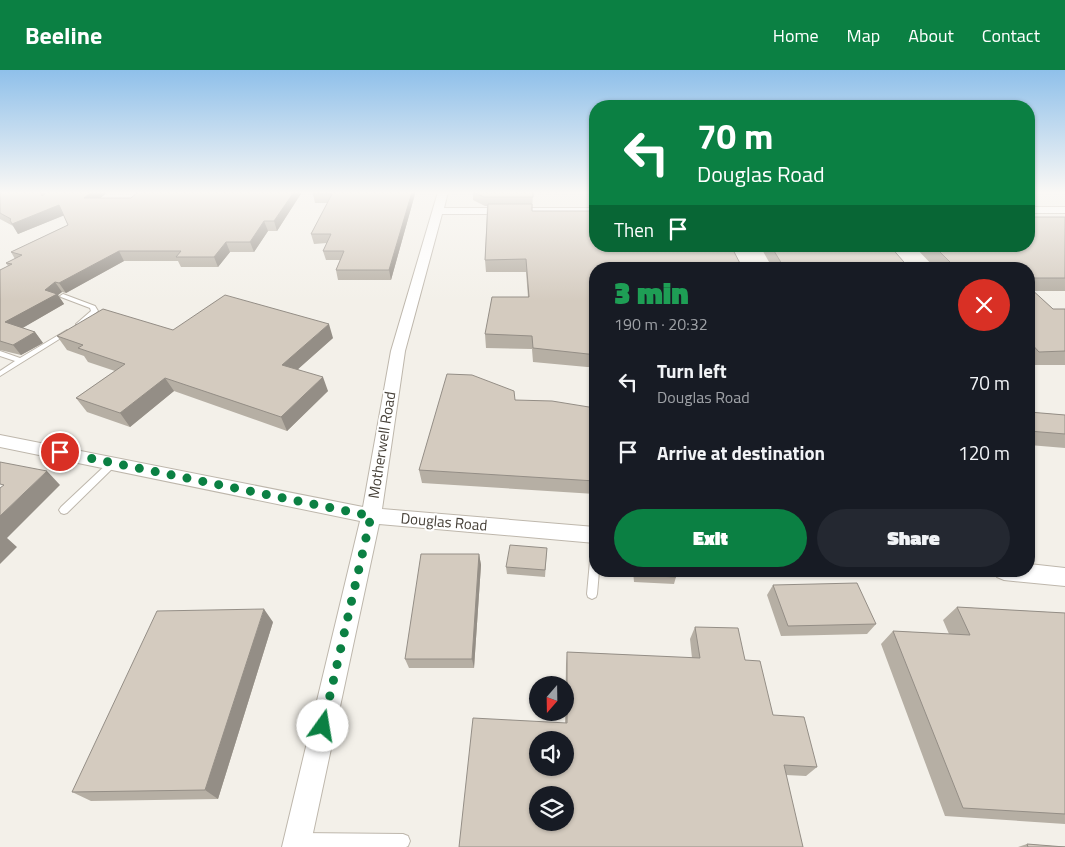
<!DOCTYPE html>
<html lang="en">
<head>
<meta charset="utf-8">
<style>
	body { margin:0; font-family:"Titillium Web",sans-serif; background:#242831; color:#f1f3f6; height:100vh; display:flex; flex-direction:column; font-size:19px; white-space:nowrap }
	* { box-sizing:border-box; margin:0 }
	p { font-size:16px; color:#9ea1a6 }
	.icon { flex:none; width:28px; height:28px; fill:none; stroke:currentColor; stroke-width:2; stroke-linecap:round; stroke-linejoin:round }
	.map { position:relative; flex:1; overflow:hidden }
	.panel { position:absolute; left:589px; top:192px; width:446px; height:315px; display:flex; flex-direction:column; background:#171b24; border-radius:20px; box-shadow:0 1px 4px #0004 }
	.panel>* { flex:none }
	.hud { position:absolute; left:589px; top:30px; width:446px; height:152px; border-radius:20px; box-shadow:0 1px 4px #0004; background:#0b8043; color:#fff; overflow:hidden }
	.needle { width:32px; rotate:200deg }
	.controls { position:absolute; left:529px; top:606px; display:grid; gap:10px }
	.controls a { display:grid; place-items:center; width:45px; height:45px; border-radius:50%; background:#171b24; box-shadow:0 1px 4px #0004; font-size:25px }
	.pin { position:absolute; display:grid; place-items:center; width:42px; height:42px; color:#fff; margin:-21px; border:2px solid #fff; border-radius:50%; box-shadow:0 1px 5px #0007 }
	.me { position:absolute; width:55px; margin:-28px; rotate:13deg; stroke-linejoin:round; filter:drop-shadow(0 0 4px #0008) }
	.turn { display:flex; align-items:center; gap:18px; height:105px; padding:0 25px; font-size:22px }
	.turn .icon { width:65px; height:65px; stroke-width:2.5 }
	.turn b { display:block; font-size:35px; line-height:42px }
	.then { display:flex; align-items:center; height:48px; padding:0 25px; background:#0003; gap:10px; font-size:19px }
	.round { display:grid; place-items:center; flex:none; width:52px; height:52px; border-radius:26px; background:#242831 }
	.head { display:flex; align-items:center; justify-content:space-between; height:85px; padding:0 25px }
	h1 { font-size:30px; font-weight:800; line-height:38px; color:#1e9e55 }
	.action { display:flex; gap:10px; margin-top:auto; padding:10px 25px }
	.action a { flex:1; height:58px; border-radius:30px; background:#0b8043; color:#fff; font-size:20px; font-weight:800; line-height:58px; text-align:center }
	.action a+a { background:#242831; color:#f1f3f6 }
	ul { padding:0; list-style:none }
	li { display:flex; align-items:center; gap:15px; height:70px; padding:0 25px }
	li div { flex:1 }
	li b { display:block; font-size:19px }
	li em { font-style:normal }
	header { display:flex; align-items:center; gap:30px; box-sizing:border-box; height:70px; padding:0 25px; background:#0b8043; color:#fff }
	header strong { font-size:24px }
	nav { display:flex; gap:28px; margin-inline-start:auto; font-size:18px }
	.map>svg:first-child { display:block }
	.lines { fill:none; stroke-linecap:round; stroke-linejoin:round }
	.service-casing { stroke:#beb7ac; stroke-width:2 }
	.minor-casing { stroke:#beb7ac; stroke-width:2 }
	.service { fill:#fff; fill-rule:evenodd }
	.minor { fill:#fff; fill-rule:evenodd }
	.wall { fill:#b6afa4 }
	.shaded-wall { fill:#948e86 }
	.building { fill:#d4cbbf; stroke:#948e86; fill-rule:evenodd }
	.route { stroke:#0b8043; stroke-width:9; stroke-dasharray:0 16.2 }
	.labels { text-anchor:middle; stroke-width:4; stroke-linejoin:round; paint-order:stroke }
	.street-label { font-size:15px; fill:#464038; stroke:#fff }
</style>
</head>
<body>
<header>
<strong>Beeline</strong>
<nav><a>Home</a><a>Map</a><a>About</a><a>Contact</a></nav>
</header>
<div class="map">
<svg width="1065" height="777" viewBox="0 0 1065 777">
	<rect width="100%" height="100%" fill="#f3f0e9"/>
	<g class="lines">
		<defs>
			<path id="service" d="M 63,224 L 95,236 L 98,241 L 80,256 L 76,256 L 76,254 L 91,241 L 90,238 L 61,227 L 60,226 Z
				M 67,260 L 70,262 L 69,263 L 0,306 L 0,301 L 15,291 L 0,286 L 0,281 L 20,288 Z
				M 113,390 L 116,391 L 117,393 L 116,395 L 67,443 L 64,444 L 61,443 L 59,440 L 61,437 L 110,391 Z
				M 595,487 L 595,501 L 599,501 L 597,524 L 596,527 L 592,529 L 588,527 L 587,524 L 590,491 L 591,488 Z
				M 300,763 L 403,764 L 408,766 L 410,771 L 408,776 L 406,777 L 300,777 L 295,775 L 293,770 L 295,765 Z"/>
			<path id="minor" d="M 438,122 L 448,122 L 444,138 L 595,138 L 595,144 L 442,144 L 405,281 L 382,439 L 595,457 L 595,473 L 379,454 L 310,777 L 282,777 L 360,451 L 0,377 L 0,365 L 363,437 L 391,281 Z
				M 1029,137 L 1065,137 L 1065,143 L 1029,143 Z
				M 1029,494 L 1065,498 L 1065,516 L 1004,510 L 997,507 L 994,501 L 1029,501 Z"/>
		</defs>
		<use href="#service" class="service-casing"/>
		<use href="#minor" class="minor-casing"/>
		<use href="#service" class="service"/>
		<use href="#minor" class="minor"/>
	</g>
	<path class="wall" d="M 0,122 L 45,122 L 45,124 L 47,122 L 108,122 L 100,128 L 131,128 L 302,122 L 277,161 L 268,161 L 254,182 L 230,182 L 218,197 L 181,197 L 178,191 L 124,191 L 66,223 L 62,222 L 58,225 L 64,234 L 22,258 L 35,262 L 43,273 L 21,285 L 0,280 L 0,200 L 8,196 L 6,193 L 15,189 L 11,182 L 68,155 L 64,145 L 18,164 L 13,156 L 0,149 Z
		M 473,122 L 562,122 L 562,123 L 533,123 L 532,141 L 595,199 L 595,297 L 587,297 L 533,292 L 532,279 L 486,278 L 485,264 L 528,227 L 526,202 L 486,202 L 485,190 L 487,136 L 485,136 L 473,130 Z
		M 313,124 L 415,124 L 391,210 L 338,210 L 336,200 L 340,190 L 326,190 L 323,181 L 327,173 L 314,174 L 311,164 L 328,133 L 315,133 Z
		M 1065,147 L 1065,221 L 1033,221 L 1053,239 L 1065,239 L 1065,295 L 1029,295 L 1029,199 L 936,199 L 914,176 L 1029,176 Z
		M 760,176 L 890,176 L 910,199 L 773,199 Z
		M 173,260 L 333,268 L 298,299 L 328,321 L 287,361 L 174,321 L 130,357 L 87,342 L 76,328 L 115,301 L 88,292 L 84,286 L 67,280 L 57,266 Z
		M 515,330 L 595,338 L 595,424 L 422,413 L 419,400 Z
		M 1029,342 L 1065,345 L 1065,378 L 1029,375 Z
		M 547,478 L 545,507 L 507,504 L 506,497 Z
		M 479,484 L 481,495 L 474,598 L 409,598 L 405,589 Z
		M 633,501 L 676,501 L 676,507 L 674,514 L 634,512 Z
		M 773,515 L 876,554 L 867,564 L 781,566 L 767,525 Z
		M 957,537 L 1065,543 L 1065,754 L 945,746 L 881,574 L 893,561 L 949,564 L 943,550 Z
		M 273,552 L 218,729 L 91,731 L 72,722 Z
		M 695,557 L 745,590 L 773,645 L 817,697 L 806,706 L 786,705 L 565,653 L 566,594 L 567,582 L 692,588 L 690,569 Z
		M 1027,774 L 1065,777 L 1018,777 Z"/>
	<path class="shaded-wall" d="M 92,122 L 108,122 L 89,137 L 84,128 Z
		M 294,122 L 302,122 L 277,161 L 274,151 Z
		M 412,122 L 415,122 L 415,124 L 391,210 L 389,200 Z
		M 59,135 L 65,145 L 18,164 L 12,154 Z
		M 264,151 L 268,161 L 254,182 L 250,172 Z
		M 226,172 L 230,182 L 218,197 L 214,187 Z
		M 119,181 L 124,191 L 66,223 L 59,213 Z
		M 55,212 L 62,222 L 58,225 L 64,234 L 14,263 L 5,252 Z
		M 329,254 L 333,268 L 288,308 L 282,295 Z
		M 35,262 L 43,273 L 21,285 L 13,275 Z
		M 323,307 L 328,321 L 287,361 L 281,347 Z
		M 165,308 L 174,321 L 130,357 L 120,343 Z
		M 47,401 L 60,415 L 7,468 L 17,477 L 0,494 L 0,446 Z
		M 479,484 L 481,495 L 474,598 L 472,589 Z
		M 264,539 L 273,552 L 218,729 L 205,720 Z"/>
	<path class="building" d="M 0,122 L 41,122 L 42,126 L 47,122 L 92,122 L 84,128 L 131,128 L 138,122 L 294,122 L 274,151 L 264,151 L 250,172 L 226,172 L 214,187 L 176,187 L 181,181 L 119,181 L 59,213 L 55,212 L 45,220 L 57,224 L 5,252 L 35,262 L 13,275 L 0,271 L 0,200 L 12,194 L 6,193 L 22,185 L 11,182 L 68,155 L 59,135 L 12,154 L 10,150 L 11,149 L 0,143 Z
		M 314,122 L 412,122 L 389,200 L 336,200 L 344,181 L 323,181 L 331,164 L 311,164 L 332,124 L 313,124 Z
		M 473,122 L 533,122 L 533,127 L 484,127 Z
		M 488,134 L 532,134 L 532,141 L 595,141 L 595,176 L 731,176 L 743,199 L 595,199 L 595,284 L 588,284 L 533,278 L 532,266 L 485,264 L 492,227 L 529,227 L 526,189 L 485,190 Z
		M 1029,147 L 1065,147 L 1065,208 L 1029,208 L 1029,199 L 957,199 L 934,176 L 1029,176 Z
		M 771,176 L 890,176 L 910,199 L 785,199 Z
		M 1029,217 L 1053,239 L 1065,239 L 1065,281 L 1039,282 L 1029,271 Z
		M 225,225 L 329,254 L 282,295 L 323,307 L 281,347 L 165,308 L 120,343 L 76,328 L 125,294 L 78,278 L 83,275 L 57,266 L 103,239 L 173,260 Z
		M 447,304 L 472,305 L 514,321 L 515,330 L 552,331 L 595,338 L 595,411 L 419,400 Z
		M 1029,342 L 1065,345 L 1065,364 L 1029,361 Z
		M 0,392 L 47,401 L 0,446 L 0,418 L 4,415 L 0,414 Z
		M 510,475 L 547,478 L 545,500 L 506,497 Z
		M 421,484 L 479,484 L 472,589 L 405,589 Z
		M 636,501 L 676,501 L 676,507 L 636,505 Z
		M 857,513 L 876,554 L 788,556 L 773,515 Z
		M 957,537 L 1065,543 L 1065,744 L 963,738 L 893,561 L 970,565 Z
		M 264,539 L 205,720 L 72,722 L 157,541 Z
		M 695,557 L 738,558 L 745,590 L 760,591 L 773,645 L 804,647 L 817,697 L 784,695 L 803,777 L 459,777 L 473,648 L 567,653 L 567,582 L 700,588 ZM 538,670 L 565,670 L 565,698 L 538,698 ZM 538,725 L 565,725 L 565,752 L 538,752 Z
		M 1027,774 L 1065,777 L 1028,777 Z"/>
	<linearGradient id="sky" x2="0" y2="1"><stop stop-color="#8fc0ea"/><stop offset="0.53" stop-color="#faf8f5"/><stop offset="1" stop-color="#faf8f5" stop-opacity="0"/></linearGradient>
	<rect width="1065" height="231" fill="url(#sky)"/>
	<g class="lines">
		<path class="route" d="M 60,382 L 371,446 L 323,656"/>
	</g>
	<g class="labels">
		<g class="street-label">
			<text transform="translate(382 375) rotate(-81)" y="5">Motherwell Road</text>
			<text transform="translate(444 452) rotate(5)" y="5">Douglas Road</text>
		</g>
	</g>
</svg>
<div class="controls">
<a><svg class="needle" viewBox="-14 -14 28 28"><path d="M0-13l5 13h-10z" fill="#e53935"/><path d="M0 13l5-13h-10z" fill="#9ea1a6"/></svg></a>
<a><svg class="icon" aria-label="sound" viewBox="0 0 24 24"><path d="M4 9h4l5-4v14l-5-4H4zM17 9q2 3 0 6"/></svg></a>
<a><svg class="icon" aria-label="layers" viewBox="0 0 24 24"><path d="M12 4l9 5-9 5-9-5zM3 14l9 5 9-5"/></svg></a>
</div>
<div class="pin" style="left:60px;top:382px;background:#d93025"><svg class="icon" aria-label="arrive" viewBox="0 0 24 24"><path d="M6 21V4h12l-3 4 3 4H6"/></svg></div>
<svg class="me" style="left:323px;top:656px" viewBox="-20 -20 40 40"><circle r="19" fill="#fff"/><path d="M0-13L10 11 0 6-10 11z" fill="#0b8043"/></svg>
<div class="hud">
<div class="turn"><svg class="icon" aria-label="left" viewBox="0 0 24 24"><path d="M17 20v-9H6M10 6l-5 5 5 5"/></svg><div><b>70 m</b>Douglas Road</div></div>
<div class="then">Then<svg class="icon" aria-label="arrive" viewBox="0 0 24 24"><path d="M6 21V4h12l-3 4 3 4H6"/></svg></div>
</div>
<section class="panel">
<div class="head"><div><h1>3 min</h1><p>190 m · 20:32</p></div><a class="round" style="background:#d93025;color:#fff"><svg class="icon" aria-label="close" viewBox="0 0 24 24"><path d="M6 6l12 12M18 6L6 18"/></svg></a></div>
<ul>
<li><svg class="icon" aria-label="left" viewBox="0 0 24 24"><path d="M17 20v-9H6M10 6l-5 5 5 5"/></svg><div><b>Turn left</b><p>Douglas Road</p></div><em>70 m</em></li>
<li><svg class="icon" aria-label="arrive" viewBox="0 0 24 24"><path d="M6 21V4h12l-3 4 3 4H6"/></svg><div><b>Arrive at destination</b></div><em>120 m</em></li>
</ul>
<div class="action"><a>Exit</a><a>Share</a></div>
</section>
</div>
</body>
</html>
